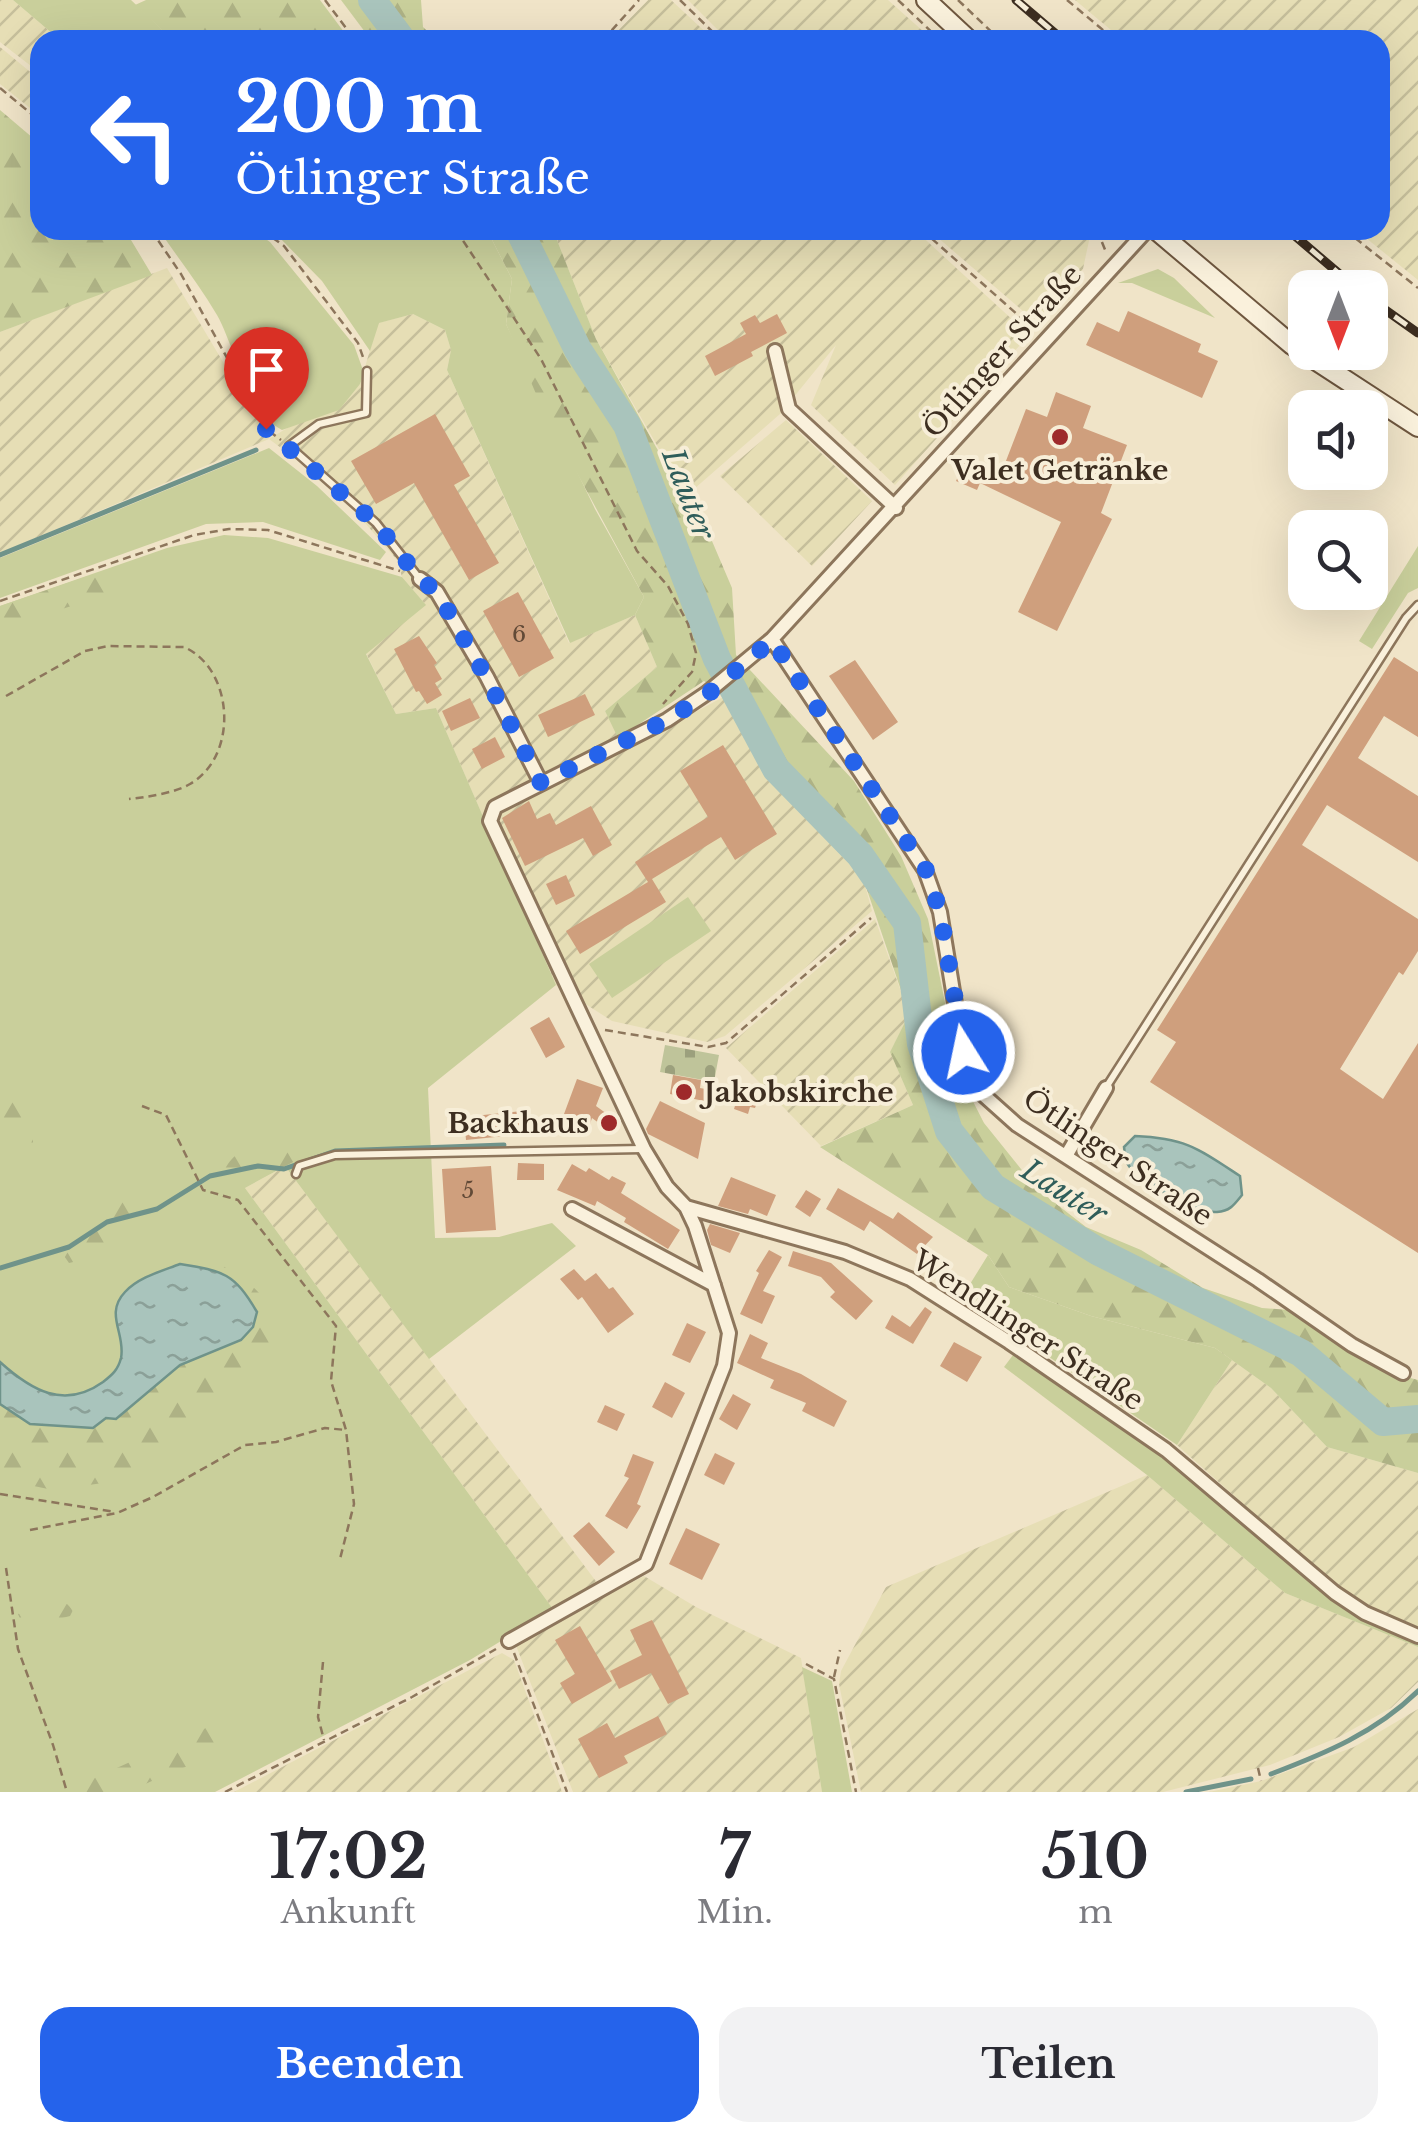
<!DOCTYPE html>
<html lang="de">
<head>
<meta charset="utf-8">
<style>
	body { margin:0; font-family:"Libre Baskerville",serif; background:#f2f2f3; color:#2b2b33; height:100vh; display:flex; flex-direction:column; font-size:38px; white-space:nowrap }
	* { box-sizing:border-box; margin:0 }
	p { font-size:32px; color:#7c7c81 }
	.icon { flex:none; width:55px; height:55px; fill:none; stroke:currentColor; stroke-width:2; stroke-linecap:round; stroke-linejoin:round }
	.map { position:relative; height:1792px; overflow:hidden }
	.details { display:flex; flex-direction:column; background:#fff; flex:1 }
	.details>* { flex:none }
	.hud { position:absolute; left:30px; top:30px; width:1360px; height:210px; border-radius:30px; box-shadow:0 10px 40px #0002; background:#2563eb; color:#fff; overflow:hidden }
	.needle { width:65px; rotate:180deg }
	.buttons { position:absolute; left:1288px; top:270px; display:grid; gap:20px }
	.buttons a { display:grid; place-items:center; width:100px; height:100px; border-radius:20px; background:#fff; box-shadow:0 10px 40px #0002; font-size:50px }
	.pin { position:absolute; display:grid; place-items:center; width:85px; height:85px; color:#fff; margin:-102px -42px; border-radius:50% 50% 50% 0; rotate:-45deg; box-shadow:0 0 10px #0007 }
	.pin .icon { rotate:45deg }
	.me { position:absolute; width:110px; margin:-55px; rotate:350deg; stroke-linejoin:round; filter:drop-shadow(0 0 8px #0008) }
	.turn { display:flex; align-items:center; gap:35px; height:210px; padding:0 40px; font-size:45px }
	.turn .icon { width:130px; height:130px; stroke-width:2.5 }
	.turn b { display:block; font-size:70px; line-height:85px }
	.eta { display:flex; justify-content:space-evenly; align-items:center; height:170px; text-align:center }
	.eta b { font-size:60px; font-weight:700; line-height:70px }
	.primary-button { display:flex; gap:20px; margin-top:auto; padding:20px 40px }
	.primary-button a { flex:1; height:115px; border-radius:30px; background:#2563eb; color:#fff; font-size:40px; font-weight:700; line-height:115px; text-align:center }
	.primary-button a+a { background:#f2f2f3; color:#2b2b33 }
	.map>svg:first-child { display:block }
	.farmland { fill:url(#farmland-furrows) }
	.green { fill:#c9cf9b }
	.forest { fill:url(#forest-firs) }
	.cemetery { fill:url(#cemetery-stones) }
	.water { fill:url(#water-ripples); stroke:#6f938a; stroke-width:2.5 }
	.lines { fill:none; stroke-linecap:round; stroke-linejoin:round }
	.stream { stroke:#6f938a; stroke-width:5 }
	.river { stroke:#a9c4bc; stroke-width:28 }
	.building { fill:#cf9f7d }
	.lane-casing { stroke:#8d765c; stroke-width:11 }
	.street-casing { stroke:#8d765c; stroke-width:18 }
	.secondary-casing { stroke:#6f573f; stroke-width:22 }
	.path { stroke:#8d765c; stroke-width:2.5; stroke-dasharray:8 5; stroke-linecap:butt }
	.lane { stroke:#faf1dc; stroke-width:6 }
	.street { stroke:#faf1dc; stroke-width:12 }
	.secondary { stroke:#faf1dc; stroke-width:18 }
	.rail-casing { stroke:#3d2e20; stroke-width:9 }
	.rail { stroke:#f7eed8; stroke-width:5; stroke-dasharray:15; stroke-linecap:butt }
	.route { stroke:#2563eb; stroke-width:18; stroke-dasharray:0 32.4 }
	.poi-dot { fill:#9e2a2b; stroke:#f7eed8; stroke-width:4 }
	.labels { text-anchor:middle; stroke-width:8; stroke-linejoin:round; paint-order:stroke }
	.number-label { font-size:22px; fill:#624a37 }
	.street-label { font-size:28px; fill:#3d2e20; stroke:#f7eed8 }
	.poi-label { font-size:28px; font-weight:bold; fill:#3d2e20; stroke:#f7eed8 }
	.water-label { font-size:30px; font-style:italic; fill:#2f5d5a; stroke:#f7eed8 }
</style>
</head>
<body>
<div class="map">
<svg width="1418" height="1792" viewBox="0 0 1418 1792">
	<defs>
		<pattern id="farmland-furrows" width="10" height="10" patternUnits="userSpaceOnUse" patternTransform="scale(2.5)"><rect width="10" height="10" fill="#e6deb5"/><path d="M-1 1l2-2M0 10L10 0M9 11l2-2" fill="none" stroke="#c6bf9b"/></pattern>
		<pattern id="forest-firs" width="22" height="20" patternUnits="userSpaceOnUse" patternTransform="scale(2.5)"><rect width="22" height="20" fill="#c9cf9b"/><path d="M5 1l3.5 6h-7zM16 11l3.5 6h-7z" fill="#aeb285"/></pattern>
		<pattern id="cemetery-stones" width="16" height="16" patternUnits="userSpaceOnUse" patternTransform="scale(2.5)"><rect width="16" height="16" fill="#bfc49a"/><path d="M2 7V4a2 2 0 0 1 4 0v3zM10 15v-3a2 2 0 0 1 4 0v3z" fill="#9ca07d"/></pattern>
		<pattern id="water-ripples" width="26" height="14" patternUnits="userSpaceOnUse" patternTransform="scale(2.5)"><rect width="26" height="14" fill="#a9c4bc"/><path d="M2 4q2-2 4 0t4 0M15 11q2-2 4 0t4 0" fill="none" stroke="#8ba098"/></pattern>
	</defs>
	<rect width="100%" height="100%" fill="#f0e4c8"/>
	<path class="farmland" d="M 0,0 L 13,0 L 60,40 L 40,40 L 40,73 L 0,42 Z
		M 648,0 L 671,0 L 714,40 L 609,40 Z
		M 688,0 L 888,0 L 933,40 L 728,40 Z
		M 1075,0 L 1418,0 L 1418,280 L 1356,230 L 1380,230 L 1380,40 L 1123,40 Z
		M 0,47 L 40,80 L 40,116 L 0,84 Z
		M 553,230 L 915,230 L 1029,335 L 895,485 L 811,405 L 836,345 L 780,414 L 686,496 L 596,339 Z
		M 929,230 L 1089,230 L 1090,236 L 1083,269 L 1038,324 Z
		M 167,268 L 269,439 L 360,384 L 378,323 L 413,314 L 445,330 L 451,350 L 447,370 L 569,643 L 635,615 L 657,667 L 605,711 L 625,750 L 725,696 L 792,804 L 863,878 L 872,911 L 725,1036 L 707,1042 L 612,1021 L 556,985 L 436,708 L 396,714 L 366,653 L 425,604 L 402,577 L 397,560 L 335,488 L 269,439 L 0,553 L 0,332 Z
		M 786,420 L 872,501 L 812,566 L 720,476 Z
		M 875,919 L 909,1014 L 890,1052 L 913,1105 L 821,1146 L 726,1048 Z
		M 285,1166 L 598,1584 L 553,1609 L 245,1188 Z
		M 1232,1360 L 1271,1388 L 1327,1447 L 1418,1473 L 1418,1629 L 1370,1608 L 1338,1588 L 1177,1445 Z
		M 1147,1475 L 1285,1593 L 1418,1647 L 1418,1682 L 1391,1708 L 1339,1737 L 1270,1765 L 1163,1792 L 861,1792 L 839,1684 L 841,1671 L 886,1587 Z
		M 644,1576 L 696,1607 L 801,1658 L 822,1792 L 573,1792 L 515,1643 Z
		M 502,1653 L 514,1660 L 562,1792 L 234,1792 Z
		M 1418,1709 L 1418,1792 L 1209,1792 L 1261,1781 L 1354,1747 Z"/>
	<path class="green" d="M 13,0 L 131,0 L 173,40 L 60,40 Z
		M 159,230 L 253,230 L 270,242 L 354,345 L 364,373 L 360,384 L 339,410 L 282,430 C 248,414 235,347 217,315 C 200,286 178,258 159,230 Z
		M 282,230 L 487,230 L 512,279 L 506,324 L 595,509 L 644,597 L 635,615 L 570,643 L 447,370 L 451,350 L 445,330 L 413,314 L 379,323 L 370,351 L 322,281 L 278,236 Z
		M 1158,269 L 1174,278 L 1215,318 L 1132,283 L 1118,283 Z
		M 269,448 L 317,486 L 386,552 L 380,560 L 263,522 L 206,524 L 0,598 L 0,558 Z
		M 224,535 L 268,538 L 402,577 L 426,605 L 366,654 L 396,714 L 436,708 L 556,985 L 428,1088 L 435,1238 L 499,1237 L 552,1223 L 576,1246 L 429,1359 L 285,1166 L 245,1188 L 553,1609 L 470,1660 L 215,1792 L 0,1792 L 0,606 L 167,548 Z
		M 1418,546 L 1418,588 L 1408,593 L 1372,649 L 1359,641 Z
		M 688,897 L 711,931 L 612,998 L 589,964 Z
		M 988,1255 L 1009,1287 L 1091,1316 L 1215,1348 L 1232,1360 L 1177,1445 L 962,1297 Z
		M 1016,1351 L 1159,1449 L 1319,1588 L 1418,1641 L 1418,1647 L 1285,1593 L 1147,1475 L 1004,1367 Z
		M 802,1667 L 832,1681 L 852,1792 L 822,1792 Z"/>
	<path class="forest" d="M 146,0 L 320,0 L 350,40 L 173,40 L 135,5 Z
		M 341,0 L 421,0 L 423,27 L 437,40 L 371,40 Z
		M 0,110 L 40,144 L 40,230 L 125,230 L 152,275 L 0,332 Z
		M 487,230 L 553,230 L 596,339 L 656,447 L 709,534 L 732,588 L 736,655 L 854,781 L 901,856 L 928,919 L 960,1076 L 984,1123 L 1037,1189 L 1086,1227 L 1141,1250 L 1203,1288 L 1262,1308 L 1289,1310 L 1396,1374 L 1418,1380 L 1418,1473 L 1327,1447 L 1271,1388 L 1215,1348 L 1091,1316 L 1009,1287 L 988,1255 L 820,1147 L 913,1105 L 890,1052 L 909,1014 L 863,878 L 792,804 L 725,696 L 704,681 L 618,738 L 605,711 L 657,667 L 635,615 L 644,597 L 543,410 L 506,324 L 512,279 Z
		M 88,576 L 116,581 L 106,595 L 18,623 L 0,623 L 0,606 Z
		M 0,1074 L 33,1131 L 33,1143 L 26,1146 L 0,1127 Z
		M 279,1143 L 297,1160 L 264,1177 L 221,1181 C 229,1149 249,1148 279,1143 Z
		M 127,1191 L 139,1197 L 149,1196 L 156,1204 L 99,1256 L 69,1263 L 62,1253 L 63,1244 C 83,1230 72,1232 82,1217 C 90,1204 113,1193 127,1191 Z
		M 221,1265 C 257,1284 280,1309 285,1351 L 273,1366 L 177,1435 L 141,1469 L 110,1482 L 53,1490 L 0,1479 L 0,1404 L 30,1424 L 116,1419 L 180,1365 L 241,1340 L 240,1283 L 213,1269 Z
		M 67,1604 L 73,1610 L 70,1616 L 24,1628 L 18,1614 L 39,1607 Z
		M 228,1718 L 236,1722 L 242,1735 L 241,1742 C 210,1759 174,1770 141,1786 L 136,1792 L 83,1792 L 90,1780 Z"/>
	<path class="cemetery" d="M 665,1045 L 719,1055 L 714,1082 L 660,1072 Z"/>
	<path class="water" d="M 1135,1136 C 1186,1138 1199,1149 1240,1176 L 1242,1195 C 1234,1205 1230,1211 1217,1212 C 1197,1214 1136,1181 1127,1163 C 1124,1158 1125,1152 1124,1147 Z
		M 180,1264 C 224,1271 234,1273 257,1312 L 253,1327 L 241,1340 L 180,1365 L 116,1419 L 106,1418 L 93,1428 L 30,1424 L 0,1404 L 0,1362 C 31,1390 64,1410 103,1382 C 112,1375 118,1370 121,1358 C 126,1334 104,1314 125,1292 C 139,1277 162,1271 180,1264 Z"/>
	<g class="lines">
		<path class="stream" d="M 0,555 L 256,450
			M 0,1268 L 69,1247 L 107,1222 L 157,1209 L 210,1176 L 258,1166 L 284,1169 L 335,1151 L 504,1145
			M 1271,1774 C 1326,1753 1375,1733 1418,1691
			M 1186,1792 L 1251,1779"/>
		<path class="river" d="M 372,0 L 402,40
			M 519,230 L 578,350 L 627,425 L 717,659 L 776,769 L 860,855 L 907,923 L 921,1044 L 949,1131 L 993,1187 L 1099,1252 L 1301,1353 L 1383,1422 L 1418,1419"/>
	</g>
	<path class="building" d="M 1128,311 L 1201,344 L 1198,352 L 1218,361 L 1202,398 L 1086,345 L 1097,322 L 1119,332 Z
		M 777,314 L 787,333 L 751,352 L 753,356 L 715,376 L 705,356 L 746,334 L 740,323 L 755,315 L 760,323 Z
		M 1056,392 L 1091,406 L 1083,428 L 1127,445 L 1101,513 L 1112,519 L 1057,631 L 1018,612 L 1061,522 L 980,483 L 977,490 L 956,481 L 967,457 L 996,470 L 999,464 L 1004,466 L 1026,409 L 1047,417 Z
		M 435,414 L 470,476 L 454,485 L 499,563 L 469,580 L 414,483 L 376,504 L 351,461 Z
		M 518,592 L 554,658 L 519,677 L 483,611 Z
		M 419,636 L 437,663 L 434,665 L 442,679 L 435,683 L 442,695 L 427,704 L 419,691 L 416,692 L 394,649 Z
		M 1394,657 L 1418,672 L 1418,737 L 1384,716 L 1358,758 L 1418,796 L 1418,862 L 1327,805 L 1302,845 L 1418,919 L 1418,951 L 1403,975 L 1399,972 L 1340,1069 L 1383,1099 L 1418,1043 L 1418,1253 L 1150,1082 L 1176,1042 L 1157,1030 Z
		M 855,660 L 898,722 L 873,740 L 829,676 Z
		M 585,694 L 595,715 L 548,737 L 538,715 Z
		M 470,698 L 480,718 L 451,731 L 442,711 Z
		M 495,737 L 505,757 L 482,769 L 472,749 Z
		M 723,745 L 777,834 L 735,860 L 721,837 L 652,879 L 666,902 L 580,954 L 566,931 L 648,882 L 635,862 L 708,817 L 680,771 Z
		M 529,801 L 537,819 L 550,813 L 556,825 L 591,806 L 612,845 L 593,856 L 583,838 L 525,866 L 502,818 Z
		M 566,875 L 575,896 L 556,905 L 546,884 Z
		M 549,1017 L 565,1047 L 546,1058 L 530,1028 Z
		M 673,1075 L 701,1080 L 700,1088 L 711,1090 L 709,1102 L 670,1094 Z
		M 577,1079 L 603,1088 L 596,1106 L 618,1122 L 611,1132 L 592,1118 L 590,1124 L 564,1114 Z
		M 736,1086 L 760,1094 L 755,1108 L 750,1107 L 748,1114 L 734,1109 L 737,1099 L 732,1097 Z
		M 660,1101 L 705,1123 L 698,1159 L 648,1134 L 646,1129 Z
		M 522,1111 L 525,1134 L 466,1140 L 464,1117 Z
		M 518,1163 L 544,1164 L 544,1180 L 517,1180 Z
		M 572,1164 L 586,1172 L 589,1168 L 609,1180 L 612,1176 L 626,1183 L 621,1193 L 680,1230 L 668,1249 L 624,1222 L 626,1218 L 597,1201 L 595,1206 L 557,1190 Z
		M 491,1166 L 496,1230 L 446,1233 L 442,1169 Z
		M 731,1177 L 776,1195 L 767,1216 L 750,1209 L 748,1214 L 718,1206 Z
		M 838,1188 L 893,1219 L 898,1212 L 933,1237 L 917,1254 L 870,1221 L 864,1231 L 826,1209 Z
		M 806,1190 L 821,1199 L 810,1217 L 795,1207 Z
		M 710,1224 L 740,1233 L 730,1253 L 711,1245 L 707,1230 Z
		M 769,1250 L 782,1257 L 763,1291 L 775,1296 L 762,1324 L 740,1314 L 759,1273 L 756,1271 Z
		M 793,1251 L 831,1263 L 873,1301 L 856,1320 L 830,1297 L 835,1292 L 821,1277 L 788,1266 Z
		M 574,1269 L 585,1281 L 596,1273 L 609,1289 L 613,1287 L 634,1314 L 608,1333 L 582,1297 L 578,1300 L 560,1279 Z
		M 925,1307 L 932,1312 L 913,1344 L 885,1328 L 892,1315 L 910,1327 Z
		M 687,1323 L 706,1332 L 690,1363 L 672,1355 Z
		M 750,1334 L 768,1343 L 761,1358 L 801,1374 L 847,1401 L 834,1427 L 802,1411 L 806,1403 L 770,1388 L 774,1380 L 737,1363 Z
		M 954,1342 L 982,1357 L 967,1382 L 940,1366 Z
		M 665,1382 L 685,1393 L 672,1418 L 652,1407 Z
		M 733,1394 L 751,1404 L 737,1430 L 719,1419 Z
		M 605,1405 L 625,1414 L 617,1431 L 597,1422 Z
		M 715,1453 L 735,1463 L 724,1485 L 704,1475 Z
		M 633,1454 L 654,1462 L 637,1504 L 641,1506 L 627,1529 L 605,1516 L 629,1478 L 624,1476 Z
		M 589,1522 L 615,1552 L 599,1566 L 573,1536 Z
		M 686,1528 L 720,1544 L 702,1580 L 669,1564 Z
		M 652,1620 L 689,1694 L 668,1704 L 651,1673 L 619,1689 L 610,1671 L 642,1655 L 630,1630 Z
		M 580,1626 L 612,1681 L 572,1704 L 560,1683 L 575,1674 L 555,1640 Z
		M 658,1716 L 667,1734 L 624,1756 L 628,1763 L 599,1778 L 578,1739 L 607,1723 L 615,1738 Z"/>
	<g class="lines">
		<defs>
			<path id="lane" d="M 367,371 L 366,413 L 319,424 L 289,446 L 376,523 L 419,578
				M 1107,1086 L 1406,618 L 1418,605
				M 296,1174 L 299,1166 L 335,1155 L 642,1149"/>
			<path id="street" d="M 775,351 L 789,409 L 896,508
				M 420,579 L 437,592 L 487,677 L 541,783
				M 772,639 L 925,870 L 940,912 L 963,1052 L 979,1091 L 1017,1125 L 1258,1280 L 1352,1345 L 1403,1373
				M 1066,1156 L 1106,1088
				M 686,1207 L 845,1252 L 910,1279 L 1009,1342 L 1166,1450 L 1335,1593 L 1365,1613 L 1418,1636
				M 572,1209 L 714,1285
				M 509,1641 L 646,1564 L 724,1366 L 729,1333 L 695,1226 L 686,1207 L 667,1187 L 644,1149 L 490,821 L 495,807 L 667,720 L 707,693 L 772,639 L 1147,230"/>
			<path id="secondary" d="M 926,0 L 969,40
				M 1156,230 L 1292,345 L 1418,427"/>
		</defs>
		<use href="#lane" class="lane-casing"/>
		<use href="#street" class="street-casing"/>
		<use href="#secondary" class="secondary-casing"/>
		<path class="path" d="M 325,0 L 355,40
			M 680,0 L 721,40
			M 898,0 L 940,40
			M 958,0 L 1000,40
			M 1067,0 L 1115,40
			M 603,40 L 639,0
			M 0,88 L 40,121
			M 151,230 L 181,274 L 266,429 L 281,440
			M 262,230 L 284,246 L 358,343 L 364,360
			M 456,230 L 541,359 L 637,551 L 668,586 L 688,624 L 696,653 L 692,672 L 663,704
			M 922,230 L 1036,331
			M 1097,230 L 1106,252
			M 1345,230 L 1418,288
			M 0,601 L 194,535 L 229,529 L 268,530 L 400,571
			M 6,696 L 85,651 L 108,646 L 184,647 C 234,669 239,756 190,784 C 175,793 147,797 129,799
			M 605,1030 L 708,1047 L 726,1043 L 871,918
			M 142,1106 L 166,1115 L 203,1190 L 238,1200 L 336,1326 L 331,1381 L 346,1430 L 354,1504 L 340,1559
			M 0,1494 L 115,1512
			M 30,1530 L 117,1513 L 153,1497 L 245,1445 L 276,1442 L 325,1428 L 346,1430
			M 6,1568 L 18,1649 L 53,1745 L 67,1792
			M 514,1653 L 567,1792
			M 323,1662 L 318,1717 L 324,1740
			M 806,1664 L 834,1679 L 856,1792
			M 834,1677 L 840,1650
			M 1258,1768 L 1261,1781
			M 225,1792 L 412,1697 L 496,1649"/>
		<use href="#lane" class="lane"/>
		<use href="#street" class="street"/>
		<use href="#secondary" class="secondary"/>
		<defs>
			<path id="rail" d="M 1016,0 L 1063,40
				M 1288,230 L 1356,288
				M 1370,299 L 1418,333"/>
		</defs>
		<use href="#rail" class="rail-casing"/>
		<use href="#rail" class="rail"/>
	</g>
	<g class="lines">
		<path class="route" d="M 266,429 L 376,523 L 420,579 L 437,592 L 486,677 L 541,783 L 667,720 L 708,694 L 772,640 L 926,870 L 940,912 L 964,1052"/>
	</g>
	<g class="poi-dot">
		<circle cx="1060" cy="437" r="10"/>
		<circle cx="684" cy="1092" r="10"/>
		<circle cx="609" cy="1123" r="10"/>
	</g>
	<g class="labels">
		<g class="number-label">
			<text x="519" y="642">6</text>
			<text x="468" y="1198">5</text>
		</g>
		<g class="street-label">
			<text transform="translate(1002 351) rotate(-48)" y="10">Ötlinger Straße</text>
			<text transform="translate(1118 1157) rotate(34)" y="10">Ötlinger Straße</text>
			<text transform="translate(1028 1330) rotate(33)" y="10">Wendlinger Straße</text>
		</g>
		<g class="poi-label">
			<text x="1060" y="480">Valet Getränke</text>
			<text x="704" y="1102" text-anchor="start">Jakobskirche</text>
			<text x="589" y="1133" text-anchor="end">Backhaus</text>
		</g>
		<g class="water-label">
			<text transform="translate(688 494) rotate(69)" y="10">Lauter</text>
			<text transform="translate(1064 1192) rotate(32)" y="10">Lauter</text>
		</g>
	</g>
</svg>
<div class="buttons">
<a><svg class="needle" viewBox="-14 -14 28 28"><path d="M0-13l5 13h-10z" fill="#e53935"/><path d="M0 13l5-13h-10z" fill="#7c7c81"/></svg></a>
<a><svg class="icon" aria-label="sound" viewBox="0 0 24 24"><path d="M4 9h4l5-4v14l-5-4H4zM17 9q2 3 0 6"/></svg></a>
<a><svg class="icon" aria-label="search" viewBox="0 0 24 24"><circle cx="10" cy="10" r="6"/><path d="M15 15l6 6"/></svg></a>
</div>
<div class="pin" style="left:266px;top:429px;background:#d93025"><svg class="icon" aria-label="arrive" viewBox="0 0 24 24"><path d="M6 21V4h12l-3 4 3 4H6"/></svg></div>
<svg class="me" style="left:964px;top:1052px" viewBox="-20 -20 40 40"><circle r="17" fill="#2563eb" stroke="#fff" stroke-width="3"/><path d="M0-11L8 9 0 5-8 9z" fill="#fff"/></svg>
<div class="hud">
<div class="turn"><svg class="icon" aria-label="left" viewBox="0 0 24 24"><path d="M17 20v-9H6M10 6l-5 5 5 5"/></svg><div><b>200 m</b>Ötlinger Straße</div></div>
</div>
</div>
<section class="details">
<div class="eta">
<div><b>17:02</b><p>Ankunft</p></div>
<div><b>7</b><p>Min.</p></div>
<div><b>510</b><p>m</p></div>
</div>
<div class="primary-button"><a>Beenden</a><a>Teilen</a></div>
</section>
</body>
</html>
